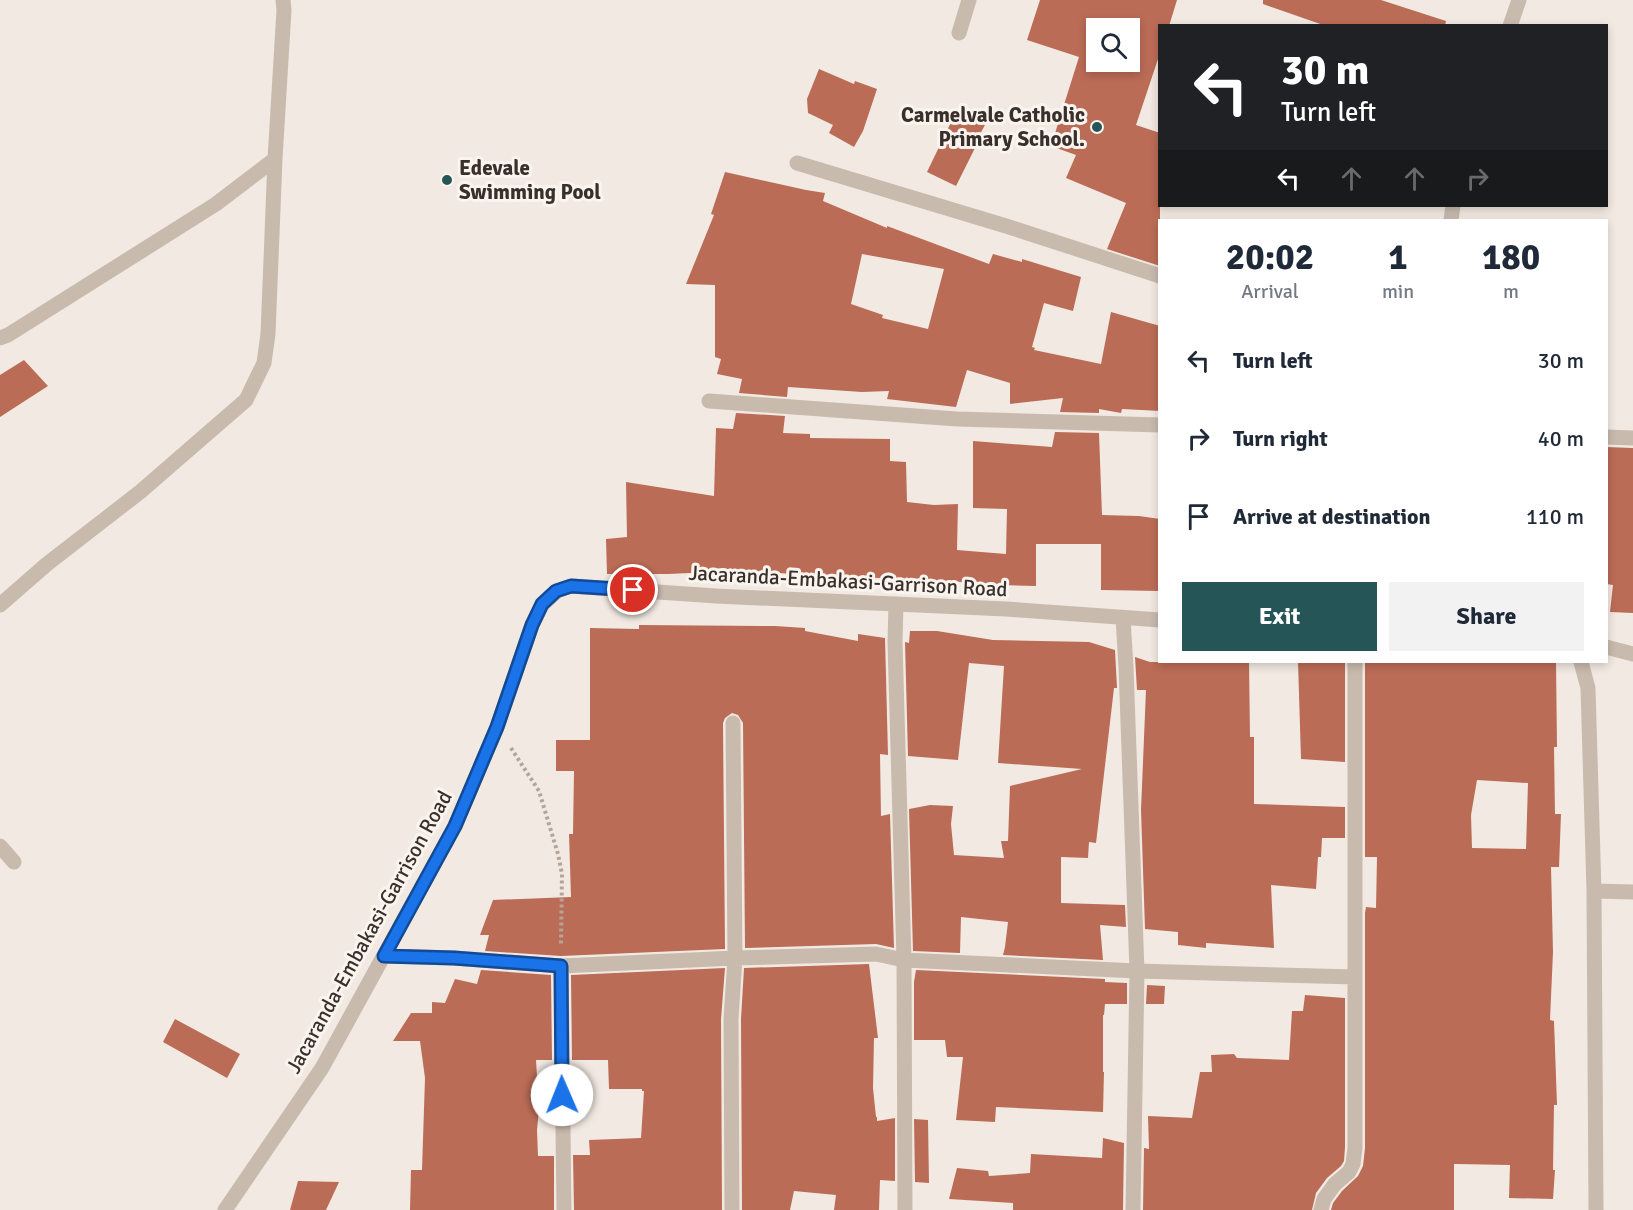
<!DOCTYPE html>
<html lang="en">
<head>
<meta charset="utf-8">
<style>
	body { margin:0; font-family:Signika,sans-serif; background:#f2f2f3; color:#1f2937; height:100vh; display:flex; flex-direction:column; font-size:22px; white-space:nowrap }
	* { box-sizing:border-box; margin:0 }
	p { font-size:20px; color:#747a83 }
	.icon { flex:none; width:33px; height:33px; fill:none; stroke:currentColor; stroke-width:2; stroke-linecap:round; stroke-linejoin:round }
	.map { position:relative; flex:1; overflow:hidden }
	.sheet { position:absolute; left:1158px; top:219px; width:450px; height:444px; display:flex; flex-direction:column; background:#fff; border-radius:0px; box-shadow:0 3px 9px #0003 }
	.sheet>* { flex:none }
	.top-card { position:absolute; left:1158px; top:24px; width:450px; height:183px; border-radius:0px; box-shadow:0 3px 9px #0003; background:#202124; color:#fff; overflow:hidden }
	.buttons { position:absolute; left:1086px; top:18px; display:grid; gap:12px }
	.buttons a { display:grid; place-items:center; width:54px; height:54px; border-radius:0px; background:#fff; box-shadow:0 3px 9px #0003; font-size:30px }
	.pin { position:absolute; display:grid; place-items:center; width:51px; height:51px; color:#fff; margin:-26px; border:3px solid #fff; border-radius:50%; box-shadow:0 2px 6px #0007 }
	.me { position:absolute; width:66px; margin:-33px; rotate:359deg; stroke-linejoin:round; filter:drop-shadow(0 0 4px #0008) }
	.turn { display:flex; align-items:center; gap:21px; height:126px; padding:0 24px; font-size:27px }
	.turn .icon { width:78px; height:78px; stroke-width:2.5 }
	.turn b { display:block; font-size:42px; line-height:51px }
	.lanes { display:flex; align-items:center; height:57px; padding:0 24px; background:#0003; justify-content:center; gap:30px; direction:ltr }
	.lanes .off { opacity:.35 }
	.eta { display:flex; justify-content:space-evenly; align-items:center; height:102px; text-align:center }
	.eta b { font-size:36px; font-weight:700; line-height:42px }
	.button { display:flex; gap:12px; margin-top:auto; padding:12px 24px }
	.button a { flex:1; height:69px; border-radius:0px; background:#255557; color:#fff; font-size:24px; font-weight:700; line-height:69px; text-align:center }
	.button a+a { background:#f2f2f3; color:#1f2937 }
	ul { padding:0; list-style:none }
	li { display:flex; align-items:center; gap:18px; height:78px; padding:0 24px }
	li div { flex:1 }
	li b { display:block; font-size:22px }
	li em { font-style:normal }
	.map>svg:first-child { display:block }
	.building { fill:#bb6c56; fill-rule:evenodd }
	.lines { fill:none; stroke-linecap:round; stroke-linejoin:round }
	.path { stroke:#b5a498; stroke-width:4; stroke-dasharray:3 3; stroke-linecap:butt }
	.minor { stroke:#c9baae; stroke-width:15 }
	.route-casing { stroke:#114b97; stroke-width:15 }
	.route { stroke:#1a73e8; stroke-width:10 }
	.poi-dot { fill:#255557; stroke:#f9f4ee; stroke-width:2 }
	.labels { text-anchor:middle; stroke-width:6; stroke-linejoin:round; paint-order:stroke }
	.poi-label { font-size:21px; font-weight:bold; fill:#392f2c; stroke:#f9f4ee; text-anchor:end }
	.street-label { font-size:21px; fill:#392f2c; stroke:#f9f4ee }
</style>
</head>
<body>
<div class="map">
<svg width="1633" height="1210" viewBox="0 0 1633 1210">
	<rect width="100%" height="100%" fill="#f2eae2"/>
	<path class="building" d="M 1040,0 L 1177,0 L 1169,26 L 1160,26 L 1160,53 L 1136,125 L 1160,133 L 1160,266 L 1107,249 L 1126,203 L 1066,178 L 1076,155 L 1051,146 L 1079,57 L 1027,40 ZM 1096,28 L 1130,28 L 1130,62 L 1096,62 Z
		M 1263,0 L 1381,0 L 1446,21 L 1445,26 L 1326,26 L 1263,4 Z
		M 819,69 L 854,84 L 855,81 L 877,89 L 863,131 L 854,147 L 829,133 L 833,125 L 808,113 L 807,99 Z
		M 954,116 L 985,125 L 973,147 L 975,148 L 956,186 L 927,172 Z
		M 725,172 L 806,190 L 825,193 L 823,201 L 887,228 L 887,226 L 989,264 L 993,254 L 1022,262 L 1022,259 L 1081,277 L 1073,311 L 1044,303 L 1032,347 L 1035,348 L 1034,350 L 1101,364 L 1111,312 L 1160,326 L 1160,411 L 1122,409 L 1121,413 L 1099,409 L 1099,413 L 1060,412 L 1063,398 L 1010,404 L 1010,383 L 967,370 L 956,407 L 887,399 L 889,391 L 862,392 L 788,387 L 787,397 L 739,393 L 742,379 L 717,374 L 721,359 L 715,357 L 715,285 L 686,284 L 714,215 L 711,214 ZM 862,254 L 944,269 L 928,329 L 882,318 L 883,315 L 851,304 Z
		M 24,360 L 48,386 L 0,417 L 0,375 Z
		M 736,413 L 785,416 L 783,433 L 810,434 L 810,438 L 890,439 L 890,461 L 906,462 L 907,502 L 934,505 L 958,504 L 957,550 L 1006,554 L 1007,509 L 973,508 L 973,441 L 1052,447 L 1055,432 L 1099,433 L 1102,515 L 1139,516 L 1160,519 L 1160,591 L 1101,590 L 1101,544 L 1036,544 L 1036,586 L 999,585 L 949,581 L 909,580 L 849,576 L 821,576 L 712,568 L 712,572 L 668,574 L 607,574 L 606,539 L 627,537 L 626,482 L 714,496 L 716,428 L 733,429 Z
		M 1606,447 L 1633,448 L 1633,613 L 1610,612 L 1613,585 L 1606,584 Z
		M 639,625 L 775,626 L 805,628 L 805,631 L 858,641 L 858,634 L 885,638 L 888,755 L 880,754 L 881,816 L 890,814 L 894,948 L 876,944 L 745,948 L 743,723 L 738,715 L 732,713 L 725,718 L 723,723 L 725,949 L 561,956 L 485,951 L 489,935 L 480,935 L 493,900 L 571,897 L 569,834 L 573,834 L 574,771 L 556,771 L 556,740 L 590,740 L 590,628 L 639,629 Z
		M 910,631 L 937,631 L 993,640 L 1089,642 L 1115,650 L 1117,688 L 1114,688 L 1096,843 L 1089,842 L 1088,858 L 1061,857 L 1061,903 L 1125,905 L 1126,927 L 1100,925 L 1103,960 L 1003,955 L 1005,947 L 1008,922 L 961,917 L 960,953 L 913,951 L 909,809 L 930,805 L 953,806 L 951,824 L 954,855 L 1004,858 L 1001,841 L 1008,841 L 1010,786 L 1082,769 L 998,763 L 1004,666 L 969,663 L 958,760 L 908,756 L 905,642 L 909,643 Z
		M 1135,657 L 1150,662 L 1249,662 L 1250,737 L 1254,737 L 1254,804 L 1345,807 L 1345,838 L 1322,838 L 1321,857 L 1318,857 L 1316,889 L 1271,885 L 1274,948 L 1206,943 L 1206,948 L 1178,945 L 1178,932 L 1145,929 L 1141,810 L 1146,690 L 1137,690 Z
		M 1298,662 L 1345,662 L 1345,762 L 1301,759 Z
		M 1365,662 L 1556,662 L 1557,747 L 1554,747 L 1555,814 L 1561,814 L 1559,867 L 1551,867 L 1553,952 L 1550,1020 L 1554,1021 L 1557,1105 L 1554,1105 L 1553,1170 L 1555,1170 L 1553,1199 L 1509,1198 L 1510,1165 L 1457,1164 L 1454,1164 L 1454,1210 L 1331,1210 L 1333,1203 L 1342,1191 L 1358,1176 L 1363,1166 L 1365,1148 L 1365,913 L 1366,907 L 1376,908 L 1377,857 L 1365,857 ZM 1477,780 L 1528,783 L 1526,849 L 1472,848 L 1471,815 Z
		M 869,964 L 878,1038 L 874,1038 L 873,1088 L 876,1117 L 877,1117 L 877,1121 L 895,1118 L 895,1181 L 880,1180 L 879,1210 L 834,1210 L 836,1195 L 794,1191 L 790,1210 L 742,1210 L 741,1019 L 744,968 Z
		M 725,968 L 721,1019 L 722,1210 L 574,1210 L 573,1155 L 590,1155 L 589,1140 L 641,1138 L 644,1091 L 642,1091 L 642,1089 L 609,1089 L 608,1060 L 572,1060 L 571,975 Z
		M 481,970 L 551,975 L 552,1060 L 536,1060 L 539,1109 L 537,1130 L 538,1156 L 554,1156 L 554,1210 L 410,1210 L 411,1170 L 422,1170 L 425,1078 L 420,1041 L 393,1041 L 411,1013 L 432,1013 L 432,1002 L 445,1003 L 455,979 L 477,984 Z
		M 916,970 L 1105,979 L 1105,982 L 1127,983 L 1127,1004 L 1105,1004 L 1104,1015 L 1103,1015 L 1103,1072 L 1104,1072 L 1103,1112 L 996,1107 L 995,1122 L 956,1120 L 963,1057 L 947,1057 L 945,1040 L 914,1040 L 914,982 Z
		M 1147,985 L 1165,986 L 1164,1004 L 1146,1004 Z
		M 1305,995 L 1345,998 L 1345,1147 L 1344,1161 L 1341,1166 L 1327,1178 L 1316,1193 L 1312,1210 L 1143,1210 L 1144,1148 L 1149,1149 L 1148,1116 L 1192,1118 L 1200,1072 L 1212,1072 L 1211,1055 L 1234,1054 L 1237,1058 L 1289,1060 L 1292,1011 L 1303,1011 Z
		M 175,1019 L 240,1054 L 227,1078 L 163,1042 Z
		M 914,1119 L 928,1120 L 929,1183 L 915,1182 Z
		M 1103,1138 L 1124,1143 L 1123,1210 L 1013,1210 L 1013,1203 L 949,1199 L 957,1168 L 988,1171 L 989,1176 L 1030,1173 L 1031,1154 L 1102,1158 Z
		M 298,1181 L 339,1182 L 326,1210 L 290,1210 Z"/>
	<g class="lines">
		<path class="path" d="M 511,748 L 539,791 L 558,854 L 562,874 L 561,945"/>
		<path class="minor" d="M 1510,26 L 1519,0
			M 959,33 L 969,0
			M 797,163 L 1006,226 L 1160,276
			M 1451,220 L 1453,206
			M 0,338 L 8,335 L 216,204 L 275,159
			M 709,401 L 957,419 L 1160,425
			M 1606,437 L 1633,438
			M 896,604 L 895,642 L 904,960 L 905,1210
			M 0,605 L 47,564 L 140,492 L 246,400 L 264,363 L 268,334 L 275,159 L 284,10 L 283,0
			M 1123,618 L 1126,667 L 1137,971 L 1133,1210
			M 1606,647 L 1633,654
			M 1581,662 L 1588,688 L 1594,891 L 1596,1210
			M 0,846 L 14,862
			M 1594,891 L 1633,892
			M 385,956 L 454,958 L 561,966 L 735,958 L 876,954 L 904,960 L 1137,971 L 1355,977
			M 561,966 L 564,1210
			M 225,1210 L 322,1068 L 455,826 L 497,727 L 532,625 L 542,605 L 557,591 L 571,586 L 716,596 L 1006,609 L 1160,620
			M 732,1210 L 731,1019 L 735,958 L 733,723
			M 1321,1210 L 1324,1199 L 1335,1184 L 1349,1172 L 1353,1164 L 1355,1148 L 1355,662"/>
	</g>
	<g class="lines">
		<defs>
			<path id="route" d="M 562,1095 L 561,966 L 454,958 L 384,956 L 455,826 L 497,727 L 532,625 L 542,604 L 556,591 L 571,586 L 633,590"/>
		</defs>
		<use href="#route" class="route-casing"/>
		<use href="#route" class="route"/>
	</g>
	<g class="poi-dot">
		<circle cx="1097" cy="127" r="6"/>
		<circle cx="447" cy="180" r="6"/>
	</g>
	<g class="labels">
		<g class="poi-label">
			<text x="1085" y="122">Carmelvale Catholic<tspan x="1085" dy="24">Primary School.</tspan></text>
			<text x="459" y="175" text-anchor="start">Edevale<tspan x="459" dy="24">Swimming Pool</tspan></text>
		</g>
		<g class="street-label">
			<text transform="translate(848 581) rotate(3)" y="7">Jacaranda-Embakasi-Garrison Road</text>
			<text transform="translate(369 932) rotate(-61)" y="7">Jacaranda-Embakasi-Garrison Road</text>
		</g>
	</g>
</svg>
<div class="buttons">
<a><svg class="icon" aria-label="search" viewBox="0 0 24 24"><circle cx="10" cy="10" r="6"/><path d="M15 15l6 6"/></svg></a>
</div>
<div class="pin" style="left:633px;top:590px;background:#d93025"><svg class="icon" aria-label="arrive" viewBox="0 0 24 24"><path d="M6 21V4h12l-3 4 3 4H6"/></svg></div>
<svg class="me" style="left:562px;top:1095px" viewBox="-20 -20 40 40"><circle r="19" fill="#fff"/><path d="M0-13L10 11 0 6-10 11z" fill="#1a73e8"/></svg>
<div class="top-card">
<div class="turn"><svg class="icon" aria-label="left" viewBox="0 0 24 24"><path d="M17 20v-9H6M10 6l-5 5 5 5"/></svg><div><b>30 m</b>Turn left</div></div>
<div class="lanes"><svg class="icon" aria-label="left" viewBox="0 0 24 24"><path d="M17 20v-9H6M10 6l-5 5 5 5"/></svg><svg class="icon off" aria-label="ahead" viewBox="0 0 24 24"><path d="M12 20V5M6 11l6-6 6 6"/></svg><svg class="icon off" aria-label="ahead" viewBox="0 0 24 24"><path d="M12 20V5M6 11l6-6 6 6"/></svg><svg class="icon off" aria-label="right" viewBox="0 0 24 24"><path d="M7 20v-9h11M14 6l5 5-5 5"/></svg></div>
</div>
<section class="sheet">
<div class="eta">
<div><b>20:02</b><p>Arrival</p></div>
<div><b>1</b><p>min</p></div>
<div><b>180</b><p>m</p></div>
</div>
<ul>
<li><svg class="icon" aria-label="left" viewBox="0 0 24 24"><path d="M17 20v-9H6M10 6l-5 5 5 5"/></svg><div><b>Turn left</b></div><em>30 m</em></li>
<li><svg class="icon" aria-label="right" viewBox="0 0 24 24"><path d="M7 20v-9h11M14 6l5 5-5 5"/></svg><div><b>Turn right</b></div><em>40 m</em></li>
<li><svg class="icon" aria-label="arrive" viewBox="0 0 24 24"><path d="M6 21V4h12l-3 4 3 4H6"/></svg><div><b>Arrive at destination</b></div><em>110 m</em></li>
</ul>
<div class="button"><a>Exit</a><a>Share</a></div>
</section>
</div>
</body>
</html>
